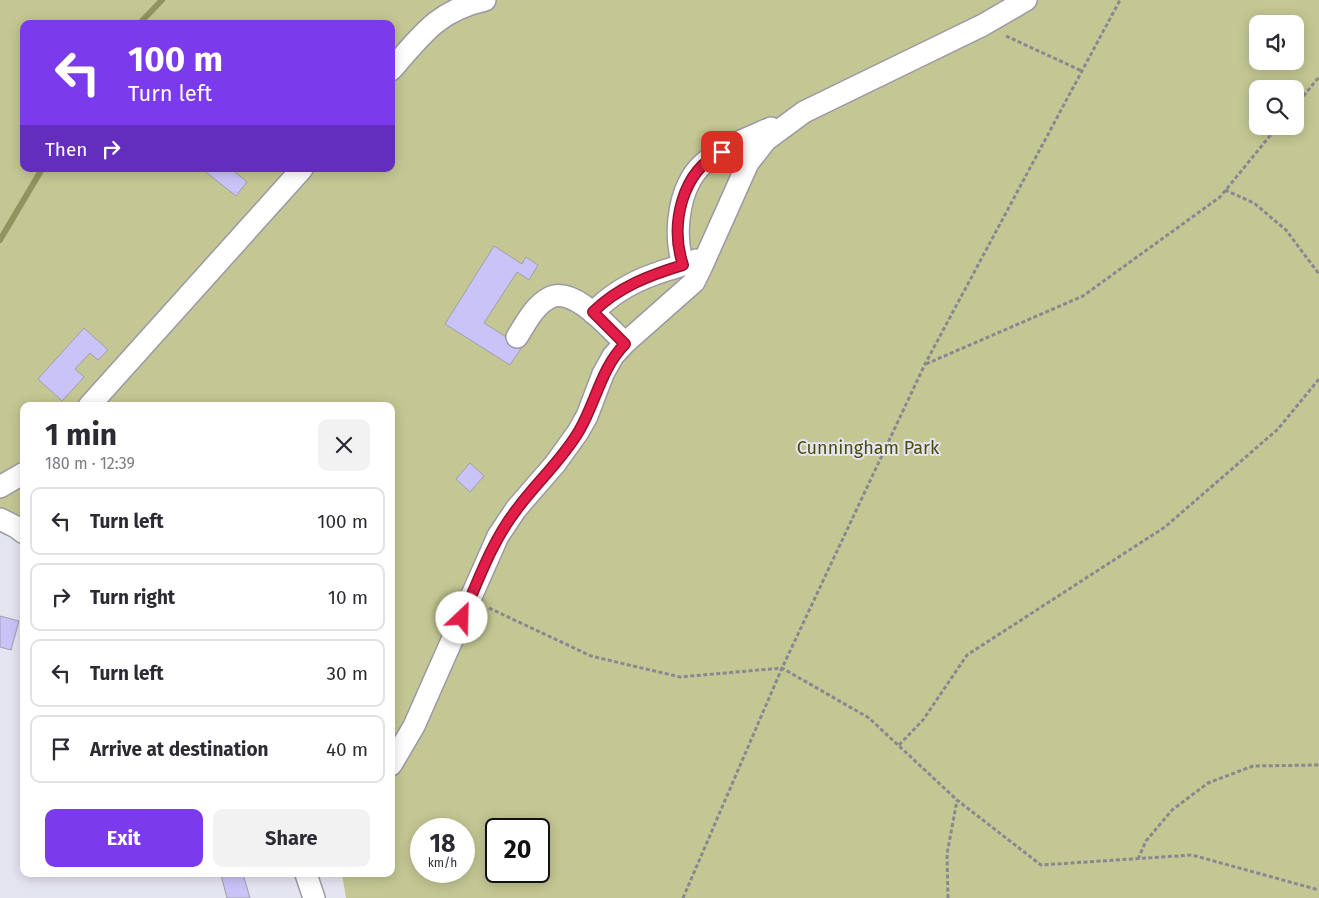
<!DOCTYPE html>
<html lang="en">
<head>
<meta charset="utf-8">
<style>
	body { margin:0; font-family:"Fira Sans",sans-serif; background:#f2f2f3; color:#2b2b33; height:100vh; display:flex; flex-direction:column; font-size:19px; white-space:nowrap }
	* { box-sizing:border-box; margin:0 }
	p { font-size:16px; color:#7c7c81 }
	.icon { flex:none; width:28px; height:28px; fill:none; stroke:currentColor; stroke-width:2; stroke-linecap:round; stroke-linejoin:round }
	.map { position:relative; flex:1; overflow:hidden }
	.details { position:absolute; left:20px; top:402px; width:375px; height:475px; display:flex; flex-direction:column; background:#fff; border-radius:10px; box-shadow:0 2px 12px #0003 }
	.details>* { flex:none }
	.banner { position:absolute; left:20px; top:20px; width:375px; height:152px; border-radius:10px; box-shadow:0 2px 12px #0003; background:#7c3aed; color:#fff; overflow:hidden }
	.controls { position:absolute; left:1249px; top:15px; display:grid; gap:10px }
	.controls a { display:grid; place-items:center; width:55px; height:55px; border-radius:10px; background:#fff; box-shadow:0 2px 12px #0003; font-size:25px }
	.speed { position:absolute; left:410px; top:818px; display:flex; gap:10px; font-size:25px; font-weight:700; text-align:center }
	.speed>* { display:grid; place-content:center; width:65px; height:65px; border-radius:50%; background:#fff; box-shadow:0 2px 12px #0003; line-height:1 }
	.speed small { font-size:12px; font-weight:400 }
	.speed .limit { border:2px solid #111; border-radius:8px; background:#fff; color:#111 }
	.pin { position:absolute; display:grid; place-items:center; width:42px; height:42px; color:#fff; margin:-21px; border-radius:10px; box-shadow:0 2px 8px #0006 }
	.me { position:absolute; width:55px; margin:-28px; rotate:24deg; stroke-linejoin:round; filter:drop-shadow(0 0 4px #0008) }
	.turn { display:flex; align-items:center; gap:18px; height:105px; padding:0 25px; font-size:22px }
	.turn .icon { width:65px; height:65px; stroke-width:2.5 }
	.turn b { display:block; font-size:35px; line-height:42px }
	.then { display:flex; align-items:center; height:48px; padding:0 25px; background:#0003; gap:10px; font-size:19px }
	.round { display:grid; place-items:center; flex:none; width:52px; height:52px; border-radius:10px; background:#f2f2f3 }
	.overview { display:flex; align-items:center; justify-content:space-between; height:85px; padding:0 25px }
	h1 { font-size:30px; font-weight:700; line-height:38px }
	.button { display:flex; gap:10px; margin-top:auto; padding:10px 25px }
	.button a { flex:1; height:58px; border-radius:10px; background:#7c3aed; color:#fff; font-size:20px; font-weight:700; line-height:58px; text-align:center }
	.button a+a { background:#f2f2f3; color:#2b2b33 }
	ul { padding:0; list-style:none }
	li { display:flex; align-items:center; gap:15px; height:68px; margin:0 10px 8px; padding:0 15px; border:2px solid #e1e1e2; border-radius:10px }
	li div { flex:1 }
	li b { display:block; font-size:19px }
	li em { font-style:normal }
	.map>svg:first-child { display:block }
	.green { fill:#c4c793; fill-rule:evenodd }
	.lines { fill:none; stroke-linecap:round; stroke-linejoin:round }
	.stream { stroke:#91945f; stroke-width:6 }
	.building { fill:#cac3f8; stroke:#a09faa }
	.minor-casing { stroke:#9a99a5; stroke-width:24 }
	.path { stroke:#898891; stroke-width:3; stroke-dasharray:4 2.5; stroke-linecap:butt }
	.minor { stroke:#fff; stroke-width:21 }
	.route-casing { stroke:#92132f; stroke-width:12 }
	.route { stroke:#e11d48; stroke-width:9 }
	.labels { text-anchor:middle; stroke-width:4; stroke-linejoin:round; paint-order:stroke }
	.park-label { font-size:18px; fill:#4b4d0b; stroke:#e5e4f1 }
</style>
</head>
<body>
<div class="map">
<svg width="1319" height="898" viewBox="0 0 1319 898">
	<rect width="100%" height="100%" fill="#e5e4f1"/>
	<path class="green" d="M 0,0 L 1319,0 L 1319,898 L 346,898 L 342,874 L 391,874 L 391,406 L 24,406 L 24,519 L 16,514 L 0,508 ZM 24,24 L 391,24 L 391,169 L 24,169 ZM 1258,24 L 1295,24 L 1295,61 L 1258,61 ZM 1258,89 L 1295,89 L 1295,126 L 1258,126 ZM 421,829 L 464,829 L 464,871 L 421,871 ZM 496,829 L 539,829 L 539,871 L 496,871 Z"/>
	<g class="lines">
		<path class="stream" d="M 139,24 L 162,0
			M 0,240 L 42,169"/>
	</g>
	<path class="building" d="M 202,169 L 231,169 L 247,182 L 236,196 Z
		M 494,246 L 522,264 L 526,257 L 538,265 L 529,280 L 517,272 L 484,323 L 522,347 L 510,365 L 445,324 Z
		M 84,328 L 108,350 L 98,360 L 90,353 L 75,369 L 84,377 L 62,401 L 38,379 Z
		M 470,463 L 484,476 L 470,492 L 456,479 Z
		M 0,616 L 19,621 L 11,650 L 0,647 Z
		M 226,874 L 243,874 L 250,898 L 227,898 L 221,875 Z"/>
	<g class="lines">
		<defs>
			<path id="minor" d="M 391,70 C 422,35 437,11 485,0
				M 683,265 C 673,232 678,181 709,159 C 726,146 751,137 771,128
				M 593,313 C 610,295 632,282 655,274 C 668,269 683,266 696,260
				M 517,337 C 526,323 534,306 549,298 C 573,285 609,328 625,343
				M 89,406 L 302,169
				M 0,487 L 24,473
				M 0,519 L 16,527 L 24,533
				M 391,765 L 414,726 L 498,536 L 516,509 L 555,464 L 578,432 L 587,416 L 603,374 L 613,356 L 625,343 L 694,282 L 701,268 L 748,163 L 766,140 L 804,112 L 983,25 L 1026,0
				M 306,874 L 314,898"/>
		</defs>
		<use href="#minor" class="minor-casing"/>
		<path class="path" d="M 1006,36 L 1082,71
			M 1295,106 L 1319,77
			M 1225,190 L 1254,203 L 1286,230 L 1319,274
			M 926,364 L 1083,296 L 1220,197 L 1278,126
			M 489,608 L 591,656 L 680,677 L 782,668 L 869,718 L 957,800 L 1041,865 L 1192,855 L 1319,890
			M 899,745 L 923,720 L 967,655 L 1165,527 L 1278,429 L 1319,379
			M 1138,859 L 1146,841 L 1172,810 L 1208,783 L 1253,766 L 1319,765
			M 683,898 L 782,668 L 925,364 L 1120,0
			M 948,898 L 947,854 L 957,800"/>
		<use href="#minor" class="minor"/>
	</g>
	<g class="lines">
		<defs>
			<path id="route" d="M 462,618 C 478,581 492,541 517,509 C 537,482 562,460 579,431 C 596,402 601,368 625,344 L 593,312 C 618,287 650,275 683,265 C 670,225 681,171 722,152"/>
		</defs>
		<use href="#route" class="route-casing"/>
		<use href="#route" class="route"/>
	</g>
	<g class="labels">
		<g class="park-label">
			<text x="868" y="454">Cunningham Park</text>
		</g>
	</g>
</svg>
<div class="controls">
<a><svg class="icon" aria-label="sound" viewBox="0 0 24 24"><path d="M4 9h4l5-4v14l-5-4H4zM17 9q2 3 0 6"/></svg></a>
<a><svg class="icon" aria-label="search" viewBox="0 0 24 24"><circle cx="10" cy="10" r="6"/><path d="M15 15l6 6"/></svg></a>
</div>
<div class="speed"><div>18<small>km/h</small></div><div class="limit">20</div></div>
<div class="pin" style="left:722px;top:152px;background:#d93025"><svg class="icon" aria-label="arrive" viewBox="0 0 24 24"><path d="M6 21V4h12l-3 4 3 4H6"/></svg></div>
<svg class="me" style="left:462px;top:618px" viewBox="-20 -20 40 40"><circle r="19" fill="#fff"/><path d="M0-13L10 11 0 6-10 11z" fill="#e11d48"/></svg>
<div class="banner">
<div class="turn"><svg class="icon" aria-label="left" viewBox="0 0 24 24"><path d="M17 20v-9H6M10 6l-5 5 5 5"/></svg><div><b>100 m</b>Turn left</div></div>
<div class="then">Then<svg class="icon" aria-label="right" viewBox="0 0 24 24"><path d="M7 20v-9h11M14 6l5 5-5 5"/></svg></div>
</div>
<section class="details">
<div class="overview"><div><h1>1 min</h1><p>180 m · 12:39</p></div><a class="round"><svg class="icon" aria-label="close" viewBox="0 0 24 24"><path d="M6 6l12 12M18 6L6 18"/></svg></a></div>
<ul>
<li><svg class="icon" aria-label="left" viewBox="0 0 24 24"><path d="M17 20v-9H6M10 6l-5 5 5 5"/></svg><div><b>Turn left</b></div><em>100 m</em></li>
<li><svg class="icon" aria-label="right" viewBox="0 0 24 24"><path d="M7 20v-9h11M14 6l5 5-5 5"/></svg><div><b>Turn right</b></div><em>10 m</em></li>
<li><svg class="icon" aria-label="left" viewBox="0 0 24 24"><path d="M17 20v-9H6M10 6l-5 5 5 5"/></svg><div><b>Turn left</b></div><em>30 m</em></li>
<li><svg class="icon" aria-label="arrive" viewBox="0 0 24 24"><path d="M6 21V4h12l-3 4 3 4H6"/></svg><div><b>Arrive at destination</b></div><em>40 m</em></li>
</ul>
<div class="button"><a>Exit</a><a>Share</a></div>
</section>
</div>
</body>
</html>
